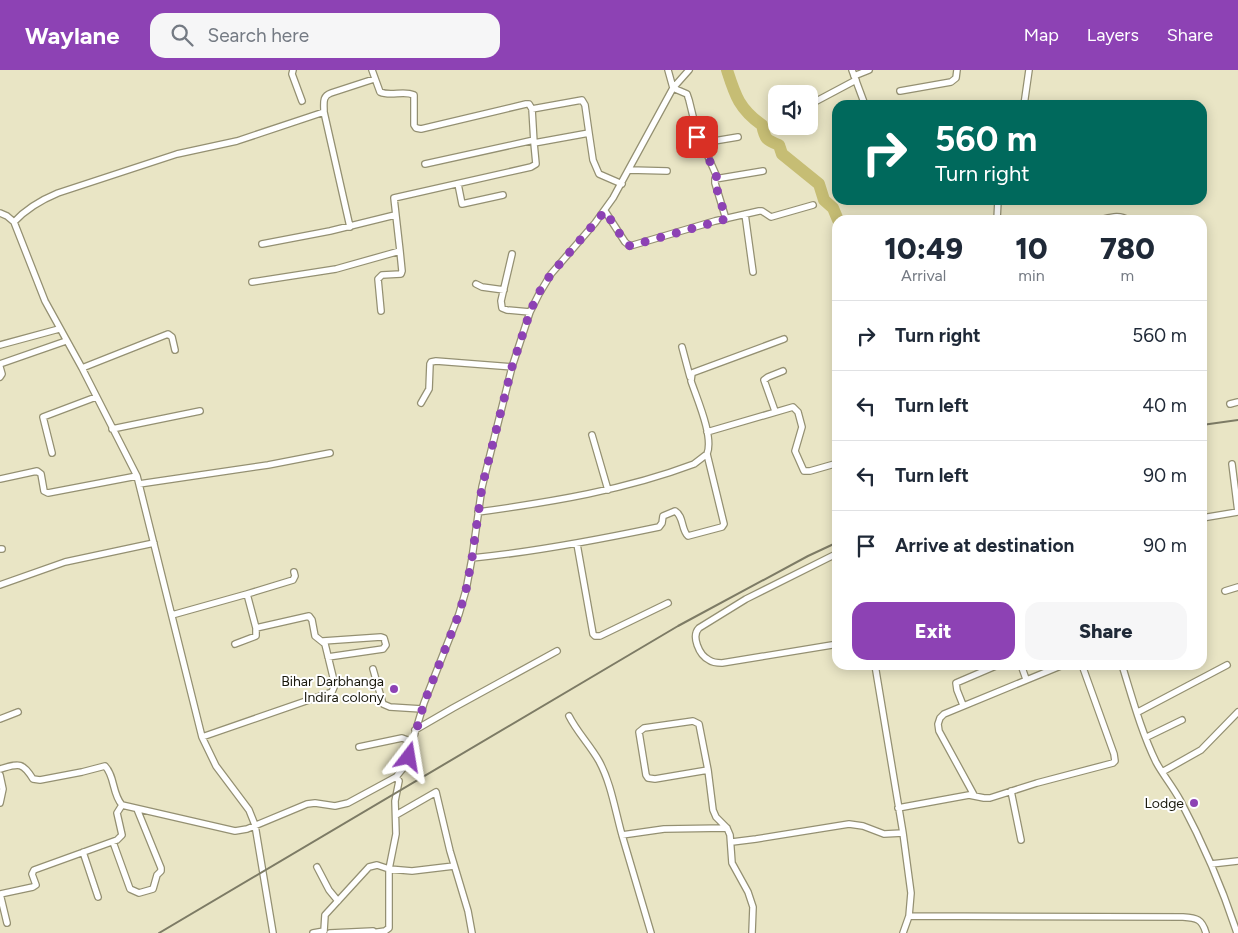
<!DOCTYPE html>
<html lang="en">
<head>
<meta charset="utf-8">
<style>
	body { margin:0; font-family:Figtree,sans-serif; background:#f6f6f7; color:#1f2937; height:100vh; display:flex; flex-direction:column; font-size:19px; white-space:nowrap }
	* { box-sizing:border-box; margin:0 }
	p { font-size:16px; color:#747a83 }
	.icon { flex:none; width:28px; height:28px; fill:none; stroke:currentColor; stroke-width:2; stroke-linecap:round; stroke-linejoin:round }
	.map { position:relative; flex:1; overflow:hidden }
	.drawer { position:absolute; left:832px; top:145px; width:375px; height:455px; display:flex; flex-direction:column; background:#fff; border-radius:15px; box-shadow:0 2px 12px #0003 }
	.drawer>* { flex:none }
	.banner { position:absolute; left:832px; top:30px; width:375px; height:105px; border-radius:15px; box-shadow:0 2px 12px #0003; background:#00695c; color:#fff; overflow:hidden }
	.buttons { position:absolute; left:768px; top:15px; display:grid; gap:10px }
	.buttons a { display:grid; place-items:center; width:50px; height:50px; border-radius:10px; background:#fff; box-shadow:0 2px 12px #0003; font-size:25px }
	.pin { position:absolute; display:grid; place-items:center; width:42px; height:42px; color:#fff; margin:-21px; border-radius:10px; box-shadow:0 2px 8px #0006 }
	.me { position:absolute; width:55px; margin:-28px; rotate:14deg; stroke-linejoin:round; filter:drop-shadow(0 0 4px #0008) }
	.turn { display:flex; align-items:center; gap:18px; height:105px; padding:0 20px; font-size:22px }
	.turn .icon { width:65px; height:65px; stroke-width:2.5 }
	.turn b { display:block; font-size:35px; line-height:42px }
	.eta { display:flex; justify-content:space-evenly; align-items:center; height:85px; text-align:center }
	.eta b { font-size:30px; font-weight:800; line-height:35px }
	.cta { display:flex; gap:10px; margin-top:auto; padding:10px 20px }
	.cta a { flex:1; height:58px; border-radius:15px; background:#8d42b4; color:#fff; font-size:20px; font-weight:800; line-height:58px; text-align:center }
	.cta a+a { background:#f6f6f7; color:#1f2937 }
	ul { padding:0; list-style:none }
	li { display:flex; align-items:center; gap:15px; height:70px; padding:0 20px; border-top:1px solid #e0e1e3 }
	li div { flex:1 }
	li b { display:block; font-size:19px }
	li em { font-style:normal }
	header { display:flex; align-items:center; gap:30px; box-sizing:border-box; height:70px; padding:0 25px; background:#8d42b4; color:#fff }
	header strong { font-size:24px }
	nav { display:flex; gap:28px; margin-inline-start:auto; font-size:18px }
	.search { width:350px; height:45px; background:#f6f6f7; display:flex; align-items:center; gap:12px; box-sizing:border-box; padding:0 18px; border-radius:15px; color:#747a83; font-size:19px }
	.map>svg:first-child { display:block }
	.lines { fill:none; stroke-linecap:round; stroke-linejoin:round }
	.river { stroke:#c6bd74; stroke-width:12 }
	.minor-casing { stroke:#949072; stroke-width:8 }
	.minor { stroke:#fff; stroke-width:5.5 }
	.rail { stroke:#7d7b65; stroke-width:2 }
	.route { stroke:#8d42b4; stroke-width:9; stroke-dasharray:0 16.2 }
	.poi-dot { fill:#8d42b4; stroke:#fff; stroke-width:2 }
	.labels { text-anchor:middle; stroke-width:4; stroke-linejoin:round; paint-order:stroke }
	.poi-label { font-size:14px; fill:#1a190d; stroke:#fff; text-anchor:end }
</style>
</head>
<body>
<header>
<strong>Waylane</strong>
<div class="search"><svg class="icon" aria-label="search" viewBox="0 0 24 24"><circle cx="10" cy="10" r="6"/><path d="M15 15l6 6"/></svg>Search here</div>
<nav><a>Map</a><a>Layers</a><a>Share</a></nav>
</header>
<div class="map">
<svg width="1238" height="863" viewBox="0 0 1238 863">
	<rect width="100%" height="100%" fill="#e9e5c5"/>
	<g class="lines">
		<path class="river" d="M 727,0 C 735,25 739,39 762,55 C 765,69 766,70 779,75 L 782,84 L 819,114 L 824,130 L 833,138 L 838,150"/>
		<defs>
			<path id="minor" d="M 293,0 L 292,4 L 302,31
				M 372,0 L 380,22 C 391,27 403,20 414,25 L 414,55 L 416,58 L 421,59 L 526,34 L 529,34 L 532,39 L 534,73
				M 668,0 L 673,18 L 687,24 L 689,30 L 699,71 L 702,73 L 738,67
				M 852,0 L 865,35
				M 854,6 L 869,0
				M 900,21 L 951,12 L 956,8 L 957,0
				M 809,35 L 856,10
				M 1024,35 L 1029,0
				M 532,39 L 582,30 L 585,35 L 589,63
				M 702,73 L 717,107
				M 425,94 L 534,70
				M 629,100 L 667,101
				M 458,114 L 462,134 L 503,125
				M 605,141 L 625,172 L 630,176 L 715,151 L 759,141 L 762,141 L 771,147 L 813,135
				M 0,143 L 7,146 L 14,152 L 45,231 L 82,298 L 137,406 L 202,667 L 216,696 L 249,740 L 255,755 L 273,863
				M 745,144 L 753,202
				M 726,149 L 715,113 L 715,109 L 763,101
				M 997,150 L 998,130
				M 1100,150 C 1109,148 1119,144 1128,150
				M 14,152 C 27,138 41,130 58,123 L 177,84 L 237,71 L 324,42
				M 350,157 L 324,42 C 324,33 322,26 331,23 L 374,9
				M 262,174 L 330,161 L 395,145
				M 512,184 L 501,231 L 502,238 L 507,240 L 530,242
				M 252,212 L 336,199 L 400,181 L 394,128 L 531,97 L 536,94 L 534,73 L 589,63 L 593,90 L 599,104 L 622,114
				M 476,214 L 482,217 L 504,220
				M 381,241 L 378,209 L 382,205 L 401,204 L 402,201 L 400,181
				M 0,275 L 59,259
				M 682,277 L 690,307
				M 0,294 L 66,271
				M 0,297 L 2,304 L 0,307
				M 82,298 L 168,264 L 172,267 L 175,280
				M 421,333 L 429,319 L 430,294 L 431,292 L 436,291 L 512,297
				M 1230,334 L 1238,332
				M 775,341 L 764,310 L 768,307 L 783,301
				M 112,359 L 200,341
				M 707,362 L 793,337 L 798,342 L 802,357 L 795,381 L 803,399 L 804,401 L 810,401 L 838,393
				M 592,365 L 608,420
				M 52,383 L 43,347 L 96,327
				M 1232,394 L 1238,442
				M 0,409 L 37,401 L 41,404 L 44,421 L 48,423 L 137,406
				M 139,414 L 268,395 L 330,383
				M 478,442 C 551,432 625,420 694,394 L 707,384 C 714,367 697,329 691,311 L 692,303 L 784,269
				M 1202,448 L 1238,442
				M 577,474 L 593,564 L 595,566 L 600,566 L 668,533
				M 0,479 L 2,479
				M 838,483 L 746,529 L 699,558 C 691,566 699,585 709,590 C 713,593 717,593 722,593 L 838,574
				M 472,488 C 535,482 597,470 659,457 L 662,453 L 663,446 L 675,441 C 684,446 681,460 688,466 L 722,457 L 724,454 L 707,384
				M 0,515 L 65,492 L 154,473
				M 1225,521 L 1238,517
				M 247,524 L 293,510 L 295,506 L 294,502
				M 172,545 L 247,524 L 256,558 L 309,546 L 312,550 L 315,566 L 325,574 L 335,615 L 332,622 L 202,667
				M 323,571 L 381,567 L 384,568 L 386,575 L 383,579 L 328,587
				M 235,574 L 256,566 L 256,558
				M 875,595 L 903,763 L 911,823 L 909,846 L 903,863
				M 1021,595 L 1026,609
				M 1122,595 C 1132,627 1141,661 1156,692 C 1163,705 1173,717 1180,730 C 1203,773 1222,817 1237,863
				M 373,599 L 383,634 L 390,637 L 422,639
				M 963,635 L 957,620 L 956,613 L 998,595
				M 1138,642 L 1227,595
				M 569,646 C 577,662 590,675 599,691 C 611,713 615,740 622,765
				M 0,649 L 18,642
				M 415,660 L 453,638 L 557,581
				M 1147,667 L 1182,650
				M 359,677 L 402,668 L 413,672
				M 0,699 C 18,694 22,691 33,709 L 40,710 L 82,702 L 105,696 C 115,706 112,724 122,735 L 235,761 L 247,759 L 307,734 L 315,733 L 335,736 L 348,733 L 396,707 L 405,696 L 424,633 L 459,544 L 466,520 L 472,488 L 482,417 L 512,297 L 530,242 L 539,224 L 551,204 L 595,153 L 613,128 L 673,18 L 689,0
				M 708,700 L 655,709 L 648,708 L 646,705 L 639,662 L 644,658 L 693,651 L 699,654 L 708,700 L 713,740 L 716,747 L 727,758 L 730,765 L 732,793 L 748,822 L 753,837 L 752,863
				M 1162,702 L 1201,680 L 1238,642
				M 0,705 L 3,719 L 0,733
				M 1011,721 L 1021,770
				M 974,725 L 939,661 L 938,654 L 940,648 L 944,644 L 1063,595
				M 898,738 L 969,725 L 984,728 L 990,728 L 1037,713 L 1113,693 L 1115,691 L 1114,684 L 1082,595
				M 396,745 L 436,722 L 450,781 L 468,841 L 472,863
				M 113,772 L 130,819 L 139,823 L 153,819 L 157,805 L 161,801 L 161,798 L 137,739
				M 732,772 L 756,769 L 849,754 L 863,756 L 884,764 L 903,763
				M 83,782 L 98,827
				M 1211,794 L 1238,791
				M 317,797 L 329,820 L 338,831
				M 0,824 L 33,817 L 36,815 L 32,804 L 34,800 L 117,770 L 122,765 L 117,743 L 122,735
				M 0,824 L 7,853
				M 909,846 L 1183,847 C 1197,848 1202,849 1206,863
				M 313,863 L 324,861 L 325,845 L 369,797 L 377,795 L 389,799 L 396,764 L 395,731 L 399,711 L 396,707
				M 330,863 L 373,861
				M 371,863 L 385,861 L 389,858 L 389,799 L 412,801 L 454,796
				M 651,863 L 622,765 L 664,759 L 727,758"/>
		</defs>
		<use href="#minor" class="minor-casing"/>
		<use href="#minor" class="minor"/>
		<path class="rail" d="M 1202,355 L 1238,350
			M 159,863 L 678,556 L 808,486 L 838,472"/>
	</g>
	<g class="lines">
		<path class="route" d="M 409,687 L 424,633 L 459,544 L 466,520 L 472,488 L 482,417 L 512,297 L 530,242 L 538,224 L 551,204 L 605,141 L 625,172 L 630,176 L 726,149 L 715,113 L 715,109 L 717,108 L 702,73 L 699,71 L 697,67"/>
	</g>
	<g class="poi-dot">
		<circle cx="394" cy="619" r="5"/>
		<circle cx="1194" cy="733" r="5"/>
	</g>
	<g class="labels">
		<g class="poi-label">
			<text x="384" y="616">Bihar Darbhanga<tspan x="384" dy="16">Indira colony</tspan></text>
			<text x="1184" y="738">Lodge</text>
		</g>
	</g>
</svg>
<div class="buttons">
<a><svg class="icon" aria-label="sound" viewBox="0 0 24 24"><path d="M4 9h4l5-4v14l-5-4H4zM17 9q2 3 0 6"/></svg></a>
</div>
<div class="pin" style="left:697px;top:67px;background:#d93025"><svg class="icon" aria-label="arrive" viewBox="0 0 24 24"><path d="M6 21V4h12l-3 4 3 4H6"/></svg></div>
<svg class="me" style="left:409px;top:687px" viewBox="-20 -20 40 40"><path d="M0-17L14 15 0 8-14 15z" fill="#8d42b4" stroke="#fff" stroke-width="4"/></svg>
<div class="banner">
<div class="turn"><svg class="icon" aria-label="right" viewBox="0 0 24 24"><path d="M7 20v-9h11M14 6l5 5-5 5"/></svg><div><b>560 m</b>Turn right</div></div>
</div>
<section class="drawer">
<div class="eta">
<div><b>10:49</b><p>Arrival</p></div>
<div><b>10</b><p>min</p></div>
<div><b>780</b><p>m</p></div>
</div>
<ul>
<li><svg class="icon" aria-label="right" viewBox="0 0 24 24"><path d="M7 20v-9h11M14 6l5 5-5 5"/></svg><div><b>Turn right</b></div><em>560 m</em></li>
<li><svg class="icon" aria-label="left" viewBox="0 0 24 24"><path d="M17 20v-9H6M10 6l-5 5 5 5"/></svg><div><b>Turn left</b></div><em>40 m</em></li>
<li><svg class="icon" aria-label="left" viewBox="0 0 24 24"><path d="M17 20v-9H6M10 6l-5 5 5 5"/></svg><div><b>Turn left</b></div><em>90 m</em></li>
<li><svg class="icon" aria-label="arrive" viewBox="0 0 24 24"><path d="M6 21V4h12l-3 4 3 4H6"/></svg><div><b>Arrive at destination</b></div><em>90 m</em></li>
</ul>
<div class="cta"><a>Exit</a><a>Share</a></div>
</section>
</div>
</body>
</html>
